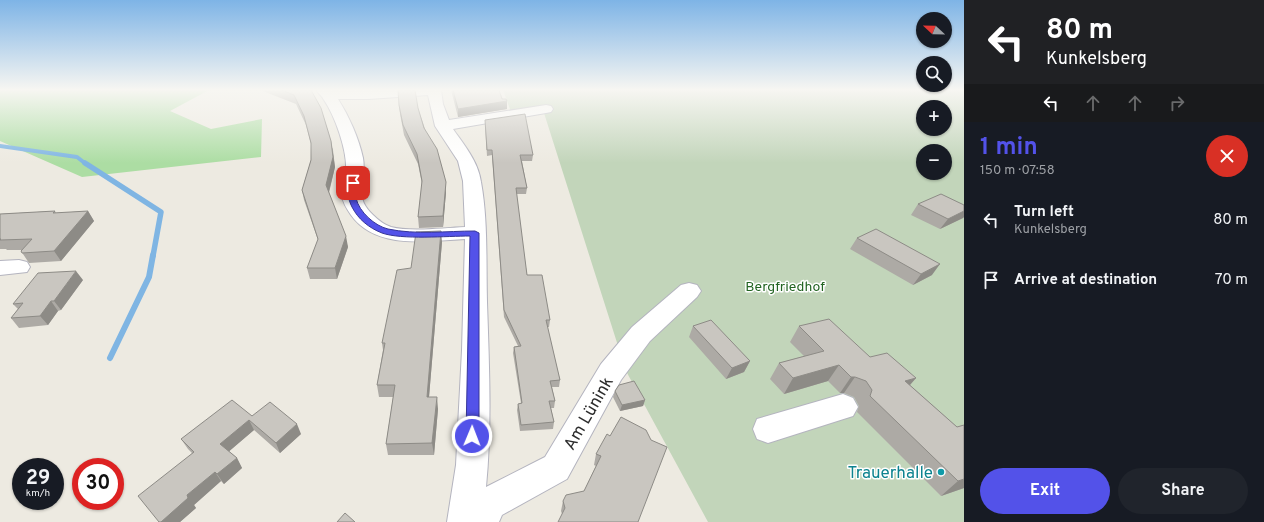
<!DOCTYPE html>
<html lang="en">
<head>
<meta charset="utf-8">
<style>
	body { margin:0; font-family:Overpass,sans-serif; background:#20242c; color:#f1f3f6; height:100vh; display:flex; flex-direction:column; font-size:15px; white-space:nowrap }
	* { box-sizing:border-box; margin:0 }
	p { font-size:13px; color:#9ea1a6 }
	.icon { flex:none; width:22px; height:22px; fill:none; stroke:currentColor; stroke-width:2; stroke-linecap:round; stroke-linejoin:round }
	.map { position:relative; flex:1; overflow:hidden }
	.side { display:flex; flex-direction:column; background:#171b24; width:300px }
	.side>* { flex:none }
	.top-card { background:#202124; color:#fff; overflow:hidden }
	.needle { width:26px; rotate:292deg }
	.buttons { position:absolute; left:916px; top:12px; display:grid; gap:8px }
	.buttons a { display:grid; place-items:center; width:36px; height:36px; border-radius:50%; background:#171b24; box-shadow:0 1px 3px #0004; font-size:20px }
	.speed { position:absolute; left:12px; top:458px; display:flex; gap:8px; font-size:20px; font-weight:700; text-align:center }
	.speed>* { display:grid; place-content:center; width:52px; height:52px; border-radius:50%; background:#171b24; box-shadow:0 1px 3px #0004; line-height:1 }
	.speed small { font-size:10px; font-weight:400 }
	.speed .limit { border:6px solid #d22; background:#fff; color:#111 }
	.pin { position:absolute; display:grid; place-items:center; width:34px; height:34px; color:#fff; margin:-17px; border-radius:8px; box-shadow:0 2px 6px #0006 }
	.me { position:absolute; width:44px; margin:-22px; rotate:1deg; stroke-linejoin:round; filter:drop-shadow(0 0 3px #0008) }
	.turn { display:flex; align-items:center; gap:14px; height:84px; padding:0 16px; font-size:18px }
	.turn .icon { width:52px; height:52px; stroke-width:2.5 }
	.turn b { display:block; font-size:28px; line-height:34px }
	.lanes { display:flex; align-items:center; height:38px; padding:0 16px; background:#0003; justify-content:center; gap:20px; direction:ltr }
	.lanes .off { opacity:.35 }
	.round { display:grid; place-items:center; flex:none; width:42px; height:42px; border-radius:21px; background:#20242c }
	.overview { display:flex; align-items:center; justify-content:space-between; height:68px; padding:0 16px }
	h1 { font-size:24px; font-weight:700; line-height:30px; color:#5352e9 }
	.primary-button { display:flex; gap:8px; margin-top:auto; padding:8px 16px }
	.primary-button a { flex:1; height:46px; border-radius:24px; background:#5352e9; color:#fff; font-size:16px; font-weight:700; line-height:46px; text-align:center }
	.primary-button a+a { background:#20242c; color:#f1f3f6 }
	ul { padding:0; list-style:none }
	li { display:flex; align-items:center; gap:12px; height:60px; padding:0 16px }
	li div { flex:1 }
	li b { display:block; font-size:15px }
	li em { font-style:normal }
	main { display:flex; flex:1; min-height:0 }
	.map>svg:first-child { display:block }
	.green { fill:#acdda3 }
	.cemetery { fill:#c2d5ba; fill-rule:evenodd }
	.lines { fill:none; stroke-linecap:round; stroke-linejoin:round }
	.stream-far2 { stroke:#7fb5e3; stroke-width:4 }
	.stream-far1 { stroke:#7fb5e3; stroke-width:5.5 }
	.stream { stroke:#7fb5e3; stroke-width:6 }
	.minor-casing { stroke:#b4b4bf; stroke-width:2 }
	.minor { fill:#fff; fill-rule:evenodd }
	.wall { fill:#adaaa5 }
	.shaded-wall { fill:#8d8b86 }
	.building { fill:#c9c6c0; stroke:#8d8b86 }
	.route { fill:#5352e9; stroke:#363597 }
	.culture-dot { fill:#0f9aa8; stroke:#fff; stroke-width:1.5 }
	.labels { text-anchor:middle; stroke-width:3; stroke-linejoin:round; paint-order:stroke }
	.park-label { font-size:14px; fill:#236422; stroke:#fff }
	.near-street-label { font-size:17px; fill:#2d2d2d; stroke:#fff }
	.near-culture-label { font-size:17px; fill:#0d838f; stroke:#fff; text-anchor:end }
</style>
</head>
<body>
<main>
<div class="map">
<svg width="964" height="522" viewBox="0 0 964 522">
	<rect width="100%" height="100%" fill="#edeae1"/>
	<path class="green" d="M 0,90 L 209,90 L 170,111 L 211,129 L 262,119 L 261,157 L 82,177 L 0,141 Z"/>
	<path class="cemetery" d="M 503,90 L 964,90 L 964,522 L 708,522 L 626,371 L 544,113 L 511,112 ZM 923,107 L 945,107 L 945,129 L 923,129 ZM 923,151 L 945,151 L 945,173 L 923,173 Z"/>
	<g class="lines">
		<path class="stream-far2" d="M 0,146 L 77,157 L 86,164"/>
		<path class="stream-far1" d="M 85,163 L 161,212 L 153,256"/>
		<path class="stream" d="M 110,358 L 149,277 L 153,255"/>
		<defs>
			<path id="minor" d="M 316,90 L 441,90 L 443,104 L 449,120 L 546,105 L 551,106 L 553,109 L 551,112 L 546,113 L 453,129 C 464,145 478,161 481,182 C 488,220 486,263 487,302 C 489,363 492,426 486,487 L 545,457 L 601,364 L 632,327 L 681,285 L 689,283 L 697,285 L 701,291 L 697,297 L 650,341 L 621,380 L 567,479 L 502,515 L 499,522 L 447,522 L 456,465 L 462,350 L 465,239 C 427,241 376,250 351,215 C 347,209 343,203 342,196 C 341,187 346,178 346,169 C 347,150 335,116 324,100 C 322,96 319,94 316,90 ZM 428,95 L 435,126 L 458,161 L 463,181 L 465,227 C 444,228 410,232 391,227 C 385,225 378,220 373,215 C 352,196 367,181 363,158 C 359,139 349,116 338,99 L 368,99 Z
				M 19,260 L 27,262 L 30,267 L 27,272 L 0,275 L 0,261 Z
				M 843,394 L 853,398 L 858,407 L 853,416 L 768,443 L 757,439 L 753,429 L 757,419 Z"/>
		</defs>
		<use href="#minor" class="minor-casing"/>
		<use href="#minor" class="minor"/>
	</g>
	<path class="wall" d="M 260,90 L 311,90 L 333,150 L 335,167 L 329,193 L 348,247 L 337,279 L 310,279 L 307,268 L 318,240 L 304,200 L 302,190 L 311,160 L 311,144 L 306,125 L 296,104 Z
		M 451,90 L 499,90 L 507,109 L 458,117 Z
		M 399,105 L 418,108 L 446,192 L 443,227 L 419,228 L 418,217 L 422,184 L 418,164 L 404,135 L 400,114 Z
		M 485,125 L 533,155 L 532,161 L 522,161 L 527,188 L 526,194 L 516,194 L 527,275 L 550,320 L 549,327 L 547,327 L 560,380 L 559,387 L 552,387 L 555,401 L 554,408 L 551,408 L 554,422 L 553,429 L 520,431 L 517,410 L 518,404 L 521,403 L 513,353 L 514,347 L 518,346 L 504,317 L 492,155 L 487,156 Z
		M 918,204 L 964,205 L 964,217 L 963,218 L 940,229 L 911,215 Z
		M 55,211 L 56,213 L 88,211 L 94,221 L 61,261 L 29,263 L 21,251 L 22,250 L 7,250 L 6,249 L 0,249 L 0,214 Z
		M 857,238 L 932,275 L 913,285 L 850,249 Z
		M 442,242 L 429,397 L 438,409 L 434,455 L 388,455 L 386,444 L 393,397 L 379,397 L 377,385 L 383,350 L 382,343 L 411,268 Z
		M 83,280 L 61,310 L 58,311 L 48,325 L 19,328 L 11,318 L 18,309 L 13,304 Z
		M 693,326 L 750,361 L 744,372 L 726,379 L 689,337 Z
		M 799,326 L 870,357 L 916,378 L 910,385 L 957,427 L 964,425 L 964,488 L 941,496 L 857,412 L 859,406 L 854,397 L 844,393 L 840,393 L 828,381 L 784,394 L 770,379 L 779,363 L 804,356 L 790,342 Z
		M 615,391 L 645,400 L 643,406 L 620,411 L 613,397 Z
		M 252,416 L 301,434 L 280,453 L 254,430 L 229,451 L 237,458 L 242,468 L 224,484 L 221,481 L 194,505 L 196,508 L 180,522 L 159,522 L 192,453 L 188,449 L 181,439 Z
		M 646,430 L 562,514 L 561,511 L 563,501 L 584,491 L 596,466 L 594,465 L 596,454 L 610,436 Z"/>
	<path class="shaded-wall" d="M 507,101 L 507,109 L 458,117 L 458,109 Z
		M 331,141 L 335,167 L 328,195 L 326,185 Z
		M 446,182 L 446,192 L 443,227 L 443,216 Z
		M 88,211 L 94,221 L 61,261 L 54,251 Z
		M 964,211 L 964,217 L 963,218 L 940,229 L 948,219 Z
		M 441,231 L 442,242 L 428,409 L 427,397 Z
		M 346,236 L 348,247 L 337,279 L 335,268 Z
		M 940,264 L 932,275 L 913,285 L 921,274 Z
		M 76,271 L 83,280 L 61,310 L 54,301 Z
		M 51,301 L 58,311 L 48,325 L 40,316 Z
		M 750,361 L 744,372 L 726,379 L 732,368 Z
		M 839,365 L 828,381 L 784,394 L 793,378 Z
		M 851,377 L 855,377 L 844,393 L 840,393 Z
		M 916,378 L 902,394 L 905,381 Z
		M 437,397 L 438,409 L 434,455 L 432,443 Z
		M 645,400 L 643,406 L 620,411 L 622,405 Z
		M 249,420 L 254,430 L 226,454 L 220,444 Z
		M 297,424 L 301,434 L 280,453 L 276,443 Z
		M 237,458 L 242,468 L 224,484 L 217,474 Z
		M 215,472 L 221,481 L 194,505 L 196,508 L 180,522 L 161,522 L 187,495 Z
		M 964,479 L 964,488 L 941,496 L 958,481 Z"/>
	<path class="building" d="M 281,90 L 311,90 L 321,108 L 331,141 L 333,157 L 326,185 L 346,236 L 335,268 L 307,268 L 318,239 L 302,190 L 311,160 L 311,143 L 304,116 L 294,95 Z
		M 398,90 L 415,90 L 418,108 L 424,128 L 437,149 L 446,182 L 443,216 L 418,217 L 422,181 L 417,154 L 403,125 L 399,105 Z
		M 453,90 L 499,90 L 502,99 L 506,99 L 507,101 L 458,109 Z
		M 525,114 L 533,155 L 520,155 L 527,188 L 516,188 L 527,275 L 542,275 L 550,320 L 546,320 L 560,380 L 550,381 L 555,401 L 549,401 L 554,422 L 521,425 L 518,404 L 522,403 L 514,347 L 521,346 L 504,310 L 492,150 L 487,150 L 485,120 Z
		M 941,194 L 964,205 L 964,211 L 948,219 L 918,204 Z
		M 55,211 L 53,213 L 88,211 L 54,251 L 22,253 L 21,251 L 32,239 L 0,240 L 1,239 L 0,239 L 0,214 Z
		M 876,229 L 940,264 L 921,274 L 857,238 Z
		M 441,231 L 427,397 L 437,397 L 432,443 L 386,444 L 395,385 L 377,385 L 385,343 L 382,343 L 397,270 L 411,268 L 416,232 Z
		M 76,271 L 54,301 L 51,301 L 40,316 L 11,318 L 23,303 L 13,304 L 38,273 Z
		M 829,319 L 870,357 L 887,353 L 916,378 L 905,381 L 957,427 L 964,425 L 964,479 L 958,481 L 870,396 L 872,390 L 866,381 L 855,377 L 851,377 L 839,365 L 793,378 L 779,363 L 824,351 L 799,326 Z
		M 711,320 L 750,361 L 732,368 L 693,326 Z
		M 634,381 L 645,400 L 622,405 L 615,391 L 619,385 Z
		M 232,400 L 252,416 L 270,402 L 297,424 L 276,443 L 249,420 L 220,444 L 237,458 L 217,474 L 215,472 L 187,495 L 188,498 L 161,522 L 159,522 L 138,496 L 194,452 L 181,439 Z
		M 621,417 L 646,430 L 651,440 L 667,447 L 638,522 L 558,522 L 565,508 L 563,501 L 566,495 L 584,491 L 601,456 L 596,454 L 602,443 L 607,434 L 610,436 Z
		M 345,513 L 355,522 L 337,522 Z"/>
	<linearGradient id="sky" x2="0" y2="1"><stop stop-color="#7eb4e6"/><stop offset="0.55" stop-color="#f7f6f2"/><stop offset="1" stop-color="#f7f6f2" stop-opacity="0"/></linearGradient>
	<rect width="964" height="163" fill="url(#sky)"/>
	<path class="route" d="M 351,181 L 353,181 L 357,183 C 356,187 355,194 356,198 C 359,212 375,226 388,229 C 416,235 447,231 475,231 L 479,233 L 479,436 L 477,441 L 472,442 L 468,441 L 466,436 L 470,236 C 448,236 401,240 382,233 C 369,228 358,219 352,207 C 348,199 346,190 351,181 Z"/>
	<circle class="culture-dot" cx="941" cy="472" r="4"/>
	<g class="labels">
		<g class="park-label">
			<text x="785" y="291">Bergfriedhof</text>
		</g>
		<g class="near-street-label">
			<text transform="translate(588 413) rotate(-60)" y="6">Am Lünink</text>
		</g>
		<g class="near-culture-label">
			<text x="933" y="478">Trauerhalle</text>
		</g>
	</g>
</svg>
<div class="buttons">
<a><svg class="needle" viewBox="-14 -14 28 28"><path d="M0-13l5 13h-10z" fill="#e53935"/><path d="M0 13l5-13h-10z" fill="#9ea1a6"/></svg></a>
<a><svg class="icon" aria-label="search" viewBox="0 0 24 24"><circle cx="10" cy="10" r="6"/><path d="M15 15l6 6"/></svg></a>
<a>+</a>
<a>−</a>
</div>
<div class="speed"><div>29<small>km/h</small></div><div class="limit">30</div></div>
<div class="pin" style="left:353px;top:183px;background:#d93025"><svg class="icon" aria-label="arrive" viewBox="0 0 24 24"><path d="M6 21V4h12l-3 4 3 4H6"/></svg></div>
<svg class="me" style="left:472px;top:436px" viewBox="-20 -20 40 40"><circle r="17" fill="#5352e9" stroke="#fff" stroke-width="3"/><path d="M0-11L8 9 0 5-8 9z" fill="#fff"/></svg>
</div>
<section class="side">
<div class="top-card">
<div class="turn"><svg class="icon" aria-label="left" viewBox="0 0 24 24"><path d="M17 20v-9H6M10 6l-5 5 5 5"/></svg><div><b>80 m</b>Kunkelsberg</div></div>
<div class="lanes"><svg class="icon" aria-label="left" viewBox="0 0 24 24"><path d="M17 20v-9H6M10 6l-5 5 5 5"/></svg><svg class="icon off" aria-label="ahead" viewBox="0 0 24 24"><path d="M12 20V5M6 11l6-6 6 6"/></svg><svg class="icon off" aria-label="ahead" viewBox="0 0 24 24"><path d="M12 20V5M6 11l6-6 6 6"/></svg><svg class="icon off" aria-label="right" viewBox="0 0 24 24"><path d="M7 20v-9h11M14 6l5 5-5 5"/></svg></div>
</div>
<div class="overview"><div><h1>1 min</h1><p>150 m · 07:58</p></div><a class="round" style="background:#d93025;color:#fff"><svg class="icon" aria-label="close" viewBox="0 0 24 24"><path d="M6 6l12 12M18 6L6 18"/></svg></a></div>
<ul>
<li><svg class="icon" aria-label="left" viewBox="0 0 24 24"><path d="M17 20v-9H6M10 6l-5 5 5 5"/></svg><div><b>Turn left</b><p>Kunkelsberg</p></div><em>80 m</em></li>
<li><svg class="icon" aria-label="arrive" viewBox="0 0 24 24"><path d="M6 21V4h12l-3 4 3 4H6"/></svg><div><b>Arrive at destination</b></div><em>70 m</em></li>
</ul>
<div class="primary-button"><a>Exit</a><a>Share</a></div>
</section>
</main>
</body>
</html>
